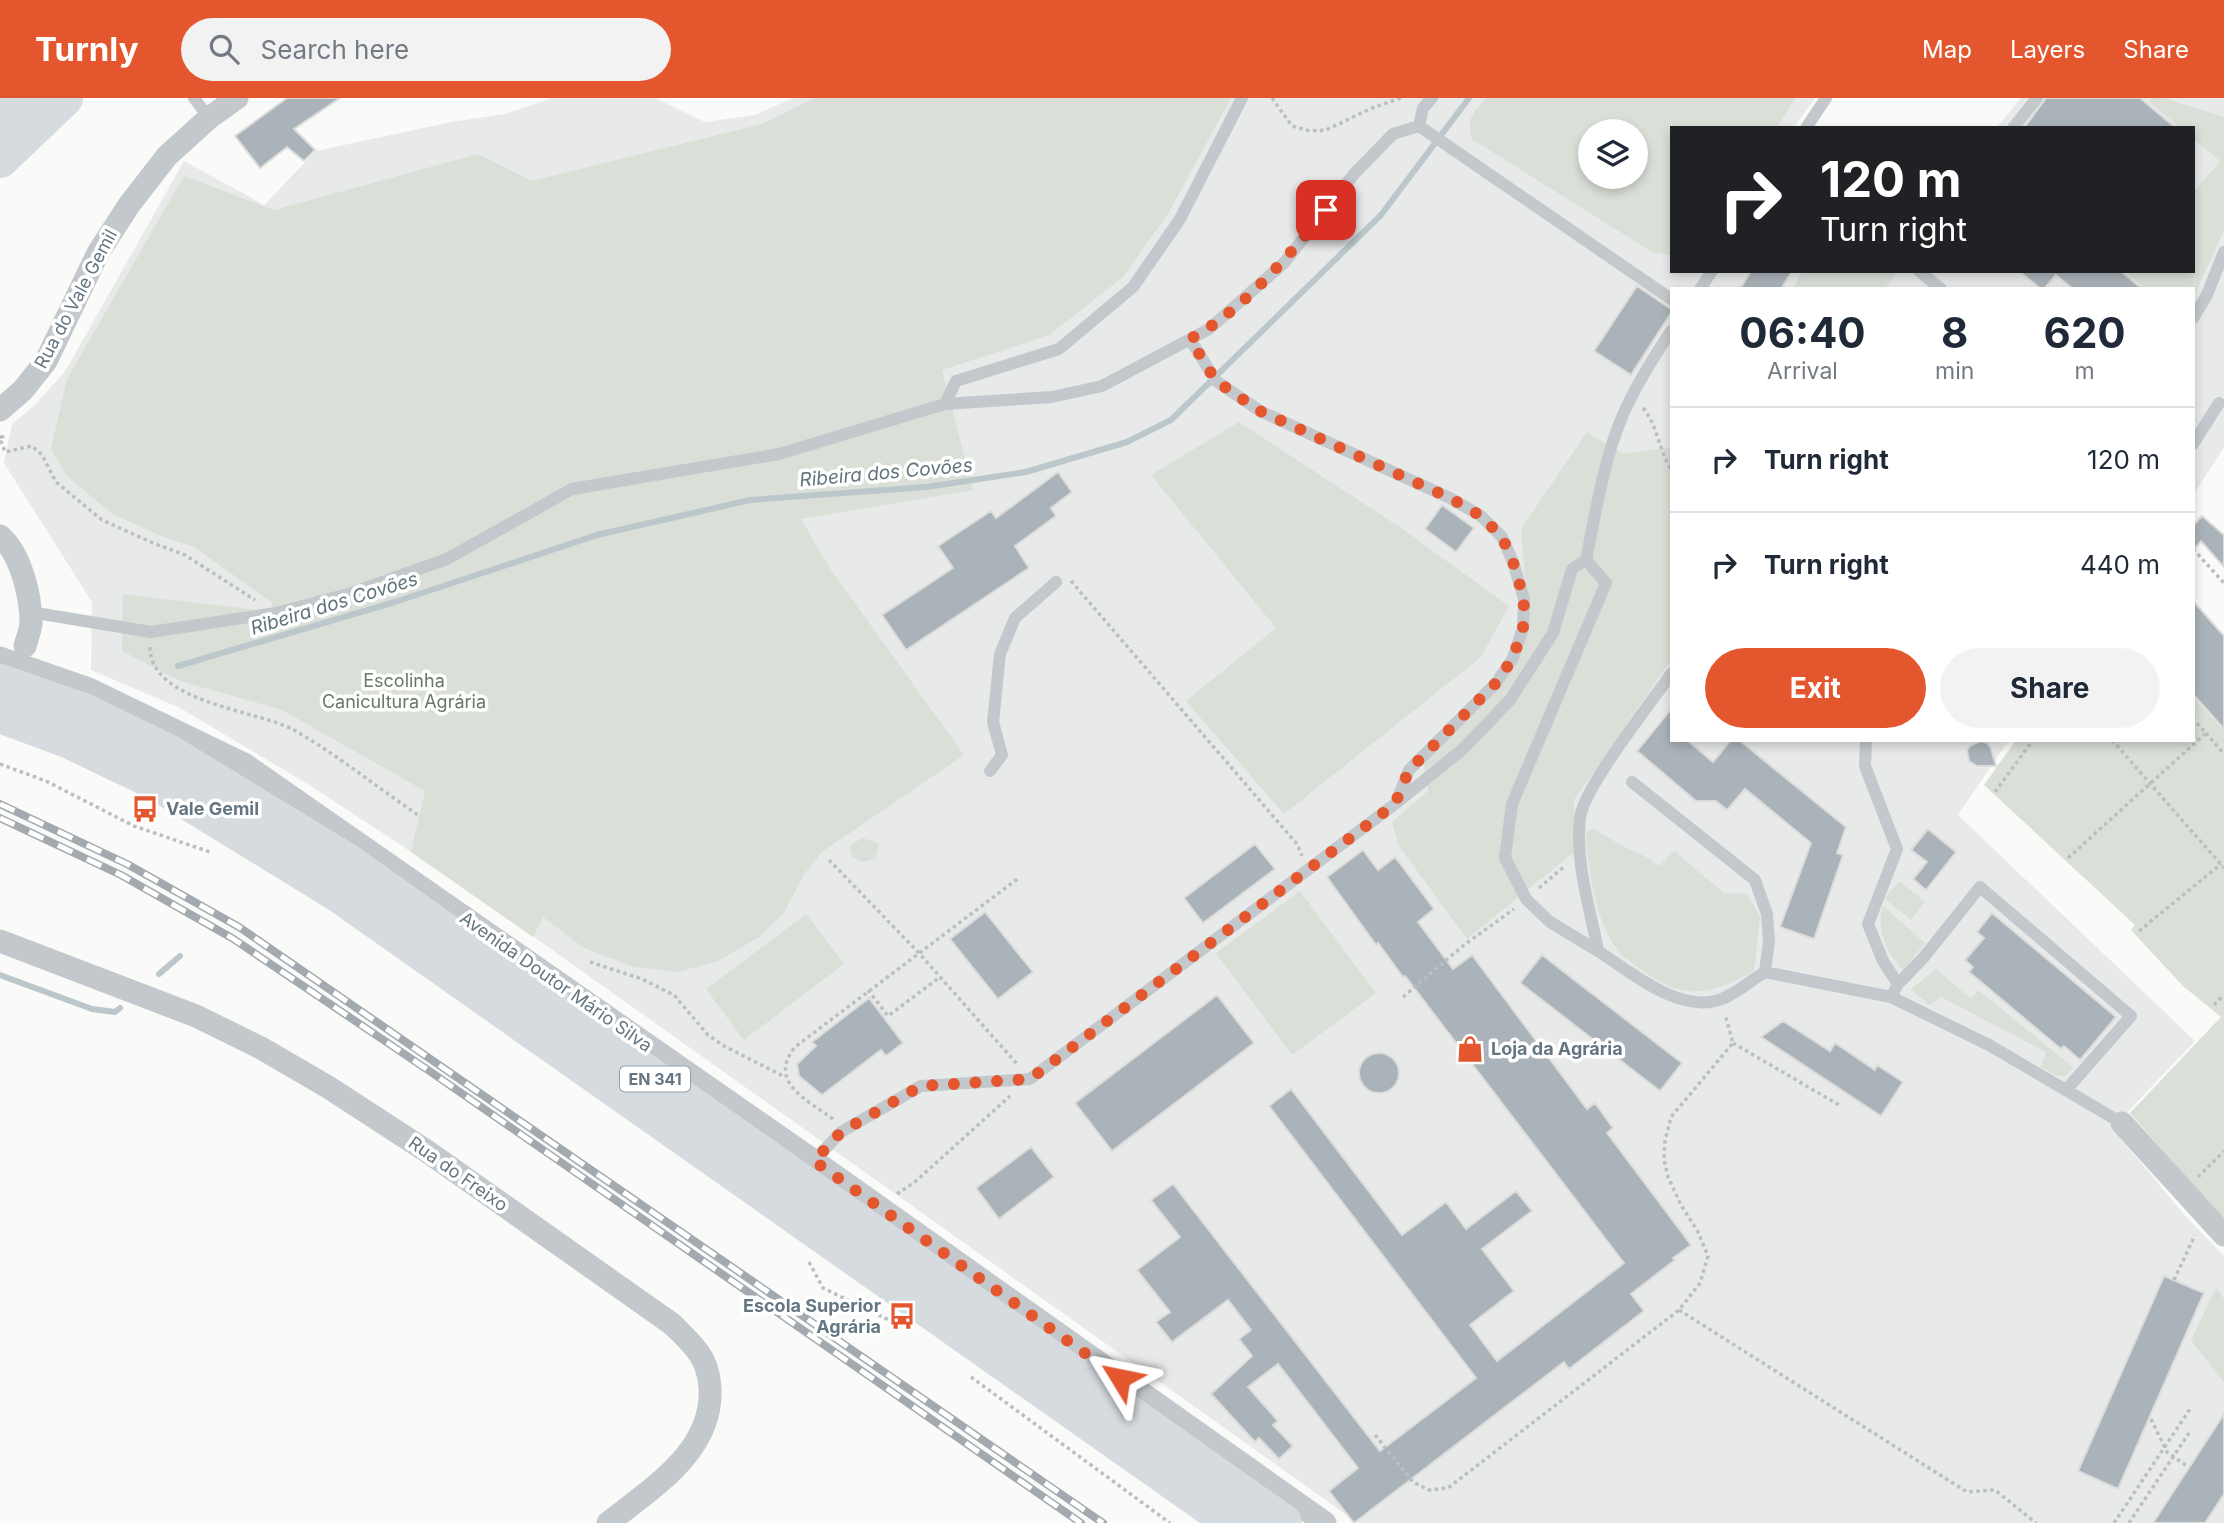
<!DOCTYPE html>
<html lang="en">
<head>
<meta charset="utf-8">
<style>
	body { margin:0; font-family:Inter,sans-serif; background:#f2f2f3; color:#1f2937; height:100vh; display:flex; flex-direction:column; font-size:26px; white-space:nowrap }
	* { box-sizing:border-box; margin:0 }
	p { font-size:23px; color:#747a83 }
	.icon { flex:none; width:38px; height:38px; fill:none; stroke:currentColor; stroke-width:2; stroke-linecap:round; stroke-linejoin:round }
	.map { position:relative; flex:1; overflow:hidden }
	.panel { position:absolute; left:1670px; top:189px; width:525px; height:455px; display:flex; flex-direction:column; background:#fff; border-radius:0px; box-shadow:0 4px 10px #0003 }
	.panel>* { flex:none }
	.top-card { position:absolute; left:1670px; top:28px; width:525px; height:147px; border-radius:0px; box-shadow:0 4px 10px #0003; background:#202124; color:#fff; overflow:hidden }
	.controls { position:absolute; left:1578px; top:21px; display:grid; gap:14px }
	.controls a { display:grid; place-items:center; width:70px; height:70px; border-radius:50%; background:#fff; box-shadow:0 4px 10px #0003; font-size:35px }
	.pin { position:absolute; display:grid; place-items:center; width:60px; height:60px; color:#fff; margin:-30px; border-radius:14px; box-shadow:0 4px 10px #0006 }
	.me { position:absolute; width:77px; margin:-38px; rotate:305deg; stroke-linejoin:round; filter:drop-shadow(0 0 5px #0008) }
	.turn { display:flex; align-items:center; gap:24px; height:147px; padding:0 35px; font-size:32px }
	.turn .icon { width:91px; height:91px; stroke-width:2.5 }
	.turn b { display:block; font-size:49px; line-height:60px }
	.eta { display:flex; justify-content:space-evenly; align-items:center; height:119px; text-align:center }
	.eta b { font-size:42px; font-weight:700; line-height:49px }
	.action { display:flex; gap:14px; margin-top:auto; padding:14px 35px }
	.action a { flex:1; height:80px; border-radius:42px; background:#e4572e; color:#fff; font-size:28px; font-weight:700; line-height:80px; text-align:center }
	.action a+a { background:#f2f2f3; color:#1f2937 }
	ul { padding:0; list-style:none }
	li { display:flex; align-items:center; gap:21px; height:105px; padding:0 35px; border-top:2px solid #e0e1e3 }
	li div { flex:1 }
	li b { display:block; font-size:26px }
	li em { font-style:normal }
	header { display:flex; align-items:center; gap:42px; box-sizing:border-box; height:98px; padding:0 35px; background:#e4572e; color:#fff }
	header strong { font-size:33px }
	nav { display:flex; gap:38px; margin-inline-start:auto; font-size:24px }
	.search { width:490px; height:63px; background:#f2f2f3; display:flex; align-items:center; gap:18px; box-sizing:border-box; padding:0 24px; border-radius:38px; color:#747a83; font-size:26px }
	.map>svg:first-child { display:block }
	.built { fill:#e8e9e9; fill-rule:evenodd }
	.green { fill:#dadfd7; fill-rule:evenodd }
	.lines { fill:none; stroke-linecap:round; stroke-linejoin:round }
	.stream { stroke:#bbc7cb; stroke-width:6 }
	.building { fill:#aab3b9; stroke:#dcdcda; stroke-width:2 }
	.path { stroke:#bbbfc2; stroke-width:3.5; stroke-dasharray:3.5 3.5; stroke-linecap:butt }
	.lane { stroke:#c3c8cc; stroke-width:12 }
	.street { stroke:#c3c8cc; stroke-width:23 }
	.highway { stroke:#d6dbdf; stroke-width:38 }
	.rail-casing { stroke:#a2aab0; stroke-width:8 }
	.rail { stroke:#fff; stroke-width:5; stroke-dasharray:16; stroke-linecap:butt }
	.route { stroke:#e4572e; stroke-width:12; stroke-dasharray:0 21.6 }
	.labels { text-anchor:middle; stroke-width:7; stroke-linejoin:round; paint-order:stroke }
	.shield { fill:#fff; stroke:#939fa8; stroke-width:2 }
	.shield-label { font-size:16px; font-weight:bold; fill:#657683 }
	.street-label { font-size:18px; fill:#657683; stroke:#fff }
	.park-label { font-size:18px; fill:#687a64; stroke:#fff }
	.poi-label { font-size:18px; font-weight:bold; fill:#657683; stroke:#fff; text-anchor:start }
	.water-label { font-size:19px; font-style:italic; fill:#60757c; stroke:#fff }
</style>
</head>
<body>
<header>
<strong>Turnly</strong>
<div class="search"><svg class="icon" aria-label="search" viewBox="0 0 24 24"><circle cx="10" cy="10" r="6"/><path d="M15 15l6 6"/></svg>Search here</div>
<nav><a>Map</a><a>Layers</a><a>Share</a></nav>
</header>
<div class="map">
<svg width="2224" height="1425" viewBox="0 0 2224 1425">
	<rect width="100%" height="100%" fill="#fafaf8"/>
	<path class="built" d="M 552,0 L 655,0 L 705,24 L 755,17 L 793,0 L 1815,0 L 1793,30 L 1671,30 L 1671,173 L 1855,173 L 1876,191 L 1671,191 L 1671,642 L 2009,642 L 1958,717 L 2195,943 L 2112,1030 L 2187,1120 L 2224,1158 L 2224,1425 L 1358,1425 L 454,782 L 311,688 L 180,610 L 91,572 L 92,504 L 4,365 L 12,326 L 35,307 L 66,272 L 184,63 L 264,107 L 316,53 L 451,24 L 505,16 ZM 1591,33 L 1636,33 L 1636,79 L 1591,79 Z
		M 2021,0 L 2224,0 L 2224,349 L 2196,393 L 2193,394 L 2193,191 L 1878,191 L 1875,173 L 2193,173 L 2193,30 L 1996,30 Z"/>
	<path class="green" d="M 815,0 L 1231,0 L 1169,114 L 1123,179 L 1049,237 L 942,272 L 973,392 L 801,421 L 831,472 L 964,657 L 822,754 L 804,776 L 784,815 L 759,839 L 718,863 L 678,874 L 634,869 L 584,850 L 543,819 L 533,839 L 411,754 L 425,693 L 282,612 L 180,583 L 122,553 L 123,496 L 276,514 L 270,503 L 194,449 L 161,438 L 111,415 L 66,377 L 51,351 L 67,281 L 184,78 L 274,112 L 478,56 L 532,83 L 762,26 Z
		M 1486,0 L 1796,0 L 1776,30 L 1671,30 L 1671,157 L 1652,154 L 1472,41 C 1466,20 1473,15 1486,0 ZM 1591,33 L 1636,33 L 1636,79 L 1591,79 Z
		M 2152,0 L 2163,0 L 2224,19 L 2224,132 L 2193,201 L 2193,191 L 2146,191 L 2125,173 L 2193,173 L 2193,95 L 2220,63 L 2193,40 L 2193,30 L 2181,30 L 2149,4 Z
		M 1803,173 L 1899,173 L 1884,191 L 1792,191 Z
		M 1239,324 L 1401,430 L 1509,508 L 1481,559 L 1284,716 L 1186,603 L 1276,530 L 1151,377 Z
		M 1587,334 L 1623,356 L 1671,349 L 1671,562 L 1574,702 L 1574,754 L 1467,841 L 1399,748 L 1392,724 L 1428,693 L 1423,665 L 1518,562 L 1529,531 L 1521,431 Z
		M 2193,598 L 2224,633 L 2224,1123 L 2130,1015 L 2221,919 L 2183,888 L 2131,832 L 2135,827 L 1984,687 L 2016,642 L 2193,642 Z
		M 1594,731 L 1621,747 L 1646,759 L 1659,768 L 1674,753 L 1724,795 L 1747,796 L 1760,819 L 1754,873 C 1737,882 1719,892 1699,893 C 1682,895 1663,887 1649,877 C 1637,868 1621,859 1613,846 C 1596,820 1587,767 1586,737 L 1589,732 Z
		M 862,740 L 879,745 L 875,761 L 861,764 L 852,758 L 849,749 Z
		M 1899,783 L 1925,804 L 1911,822 L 1885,801 Z
		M 1300,793 L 1376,895 L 1292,957 L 1216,855 Z
		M 1883,808 L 1925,845 L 1903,872 C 1888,858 1875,829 1883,808 Z
		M 806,816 L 844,866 L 744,942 L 706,891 Z
		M 1936,871 L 1971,901 L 1978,892 L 2073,969 L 2065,978 L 2057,978 L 2041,969 L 2046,954 L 1941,899 L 1929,907 L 1911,891 Z
		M 2216,1190 L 2224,1201 L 2224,1285 L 2191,1242 Z"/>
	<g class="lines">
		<path class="stream" d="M 178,568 L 395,504 L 597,437 L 750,402 L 926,389 L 1026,374 L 1127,344 L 1171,322 L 1381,117 L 1469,0
			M 159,876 L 180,858
			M 0,877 L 92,911 L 115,914 L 120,910"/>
	</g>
	<path class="building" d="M 287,0 L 340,0 L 294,31 L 315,52 L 304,63 L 287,49 L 260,70 L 235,38 Z
		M 2046,0 L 2140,0 L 2176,30 L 2024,30 Z
		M 1751,173 L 1792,173 L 1781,191 L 1740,191 Z
		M 2019,173 L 2121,173 L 2142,191 L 2073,191 L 2056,177 L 2044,191 L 2041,191 Z
		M 1637,188 L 1671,211 L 1671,215 L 1631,277 L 1594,253 Z
		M 1058,374 L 1072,394 L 1051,410 L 1056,418 L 1015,448 L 1029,470 L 906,552 L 882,517 L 953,470 L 938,448 L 991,413 L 996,420 Z
		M 1442,407 L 1474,430 L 1456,454 L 1425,431 Z
		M 2202,418 L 2224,437 L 2224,469 L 2201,443 L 2193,452 L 2193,428 Z
		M 2193,503 L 2224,538 L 2224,631 L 2193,596 Z
		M 1671,611 L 1671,642 L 1687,642 L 1713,664 L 1731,642 L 1739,642 L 1846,729 L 1837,755 L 1843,757 L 1814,841 L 1780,829 L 1811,745 L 1745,691 L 1727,712 L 1716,703 L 1696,703 L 1637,653 Z
		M 1981,643 L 1987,645 L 1991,650 L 1996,668 L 1977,668 L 1969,663 L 1967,652 L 1970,648 Z
		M 1928,731 L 1956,754 L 1926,792 L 1913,781 L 1927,764 L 1911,752 Z
		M 1255,746 L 1275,771 L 1203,825 L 1184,800 Z
		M 1363,752 L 1378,772 L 1395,759 L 1434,811 L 1418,824 L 1453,871 L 1472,857 L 1587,1011 L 1595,1005 L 1613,1030 L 1607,1035 L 1691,1147 L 1673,1160 L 1675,1162 L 1631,1196 L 1644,1213 L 1569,1271 L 1564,1264 L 1354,1425 L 1329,1393 L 1358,1370 L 1278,1266 L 1248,1289 L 1278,1323 L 1273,1327 L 1293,1348 L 1279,1361 L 1259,1340 L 1255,1344 L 1211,1296 L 1252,1258 L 1239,1241 L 1251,1232 L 1228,1202 L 1172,1244 L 1156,1224 L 1170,1214 L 1137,1172 L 1180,1139 L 1151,1102 L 1173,1086 L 1380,1353 L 1476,1280 L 1269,1008 L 1291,991 L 1402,1137 L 1446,1104 L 1466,1131 L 1516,1093 L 1532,1113 L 1482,1151 L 1514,1193 L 1470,1227 L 1497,1263 L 1624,1165 L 1405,878 L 1403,879 L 1378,845 L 1376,847 L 1327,779 Z
		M 985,814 L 1033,874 L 998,901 L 950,841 Z
		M 1992,815 L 2116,919 L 2080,962 L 2064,948 L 2061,951 L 1969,874 L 1973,869 L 1965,862 L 1984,840 L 1977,834 Z
		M 1542,857 L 1682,965 L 1660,993 L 1520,885 Z
		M 1217,897 L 1254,945 L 1112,1053 L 1075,1005 Z
		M 869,900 L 903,945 L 886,958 L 881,952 L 822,997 L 799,978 L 797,966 L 816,948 L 812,944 Z
		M 1783,923 L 1830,953 L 1835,945 L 1875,972 L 1877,967 L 1903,984 L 1881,1018 L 1761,939 Z
		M1359 975a20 20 0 1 1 40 0a20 20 0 1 1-40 0Z
		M 1031,1049 L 1054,1079 L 999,1121 L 976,1090 Z
		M 2164,1178 L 2204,1195 L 2118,1391 L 2078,1373 Z
		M 2224,1316 L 2224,1396 L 2205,1425 L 2153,1425 Z"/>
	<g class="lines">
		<path class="path" d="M 1272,0 L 1292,28 L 1310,33 L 1326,32 L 1372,10 L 1401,0
			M 1643,310 C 1657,326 1659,353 1671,371
			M 0,339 L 3,339 L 1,343 L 5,354 L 32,348 L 42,357 L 56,384 L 102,422 L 153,445 L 185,457 L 255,502
			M 2193,451 L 2224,485
			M 1071,483 L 1297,746 L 1302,758
			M 150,549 C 150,605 258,612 294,632 C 336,656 378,690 418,717
			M 2206,635 L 2224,656
			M 2112,642 L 2224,770
			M 0,666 L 46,683 L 134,728 L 210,754
			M 1995,694 L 2033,642
			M 2068,760 L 2206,635 L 2193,621
			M 829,762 L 918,854 L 1017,966
			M 1539,790 L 1565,768
			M 2139,833 L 2221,766
			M 590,864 L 642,881 L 674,897 L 708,937 L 724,948 L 785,979
			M 868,892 L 888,918 L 940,879
			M 1403,899 L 1464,847 L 1514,811
			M 2214,907 L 2224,897
			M 1733,945 L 1839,1007
			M 833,1021 C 807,1002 767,984 795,949 L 1020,779
			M 2198,1079 L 2224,1053
			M 897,1096 L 916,1083 L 1010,998
			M 809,1164 L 823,1190 L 893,1224
			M 2174,1182 L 2195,1137
			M 1679,1212 L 1967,1394 L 1995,1392 L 2036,1425
			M 971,1279 L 1170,1425
			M 2151,1321 L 2167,1354 L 2187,1368
			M 1375,1337 L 1413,1384 L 1429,1392 L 1448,1390 L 1679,1212 L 1700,1185 L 1708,1158 L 1698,1134 L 1681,1107 L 1668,1079 L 1664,1061 L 1665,1043 L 1671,1019 L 1733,945 L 1725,916
			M 2114,1425 L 2190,1311
			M 2129,1425 L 2189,1335"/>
		<path class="lane" d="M 194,0 L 209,20
			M 1419,28 L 1423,10 L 1432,0
			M 1806,30 L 1826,0
			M 2013,30 L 2037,0
			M 1919,173 L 1941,191
			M 1700,191 L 1712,173
			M 2193,220 L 2206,199 L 2224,154
			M 1190,241 L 1216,283 L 1260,313 L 1450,400 L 1481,418 L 1502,439 L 1513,464 L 1524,501 L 1523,530 L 1513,560 L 1496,585 L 1409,672 L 1397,702
			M 945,306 L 956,283 L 1059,251 L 1133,189 L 1180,121 L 1242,0
			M 2193,346 L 2219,305
			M 1586,462 L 1606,485 L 1512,706 L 1505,760 L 1526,801 L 1550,824 L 1598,853
			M 30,514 L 151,534 L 276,515 L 352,495 L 447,461 L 572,391 L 779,356 L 945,306 L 1052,299 L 1102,288 L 1209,231 L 1284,165 L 1354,76 L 1393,36 L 1419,28 L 1671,201
			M 1671,576 C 1651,605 1583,690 1580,720 C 1575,765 1590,810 1598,853 C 1631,874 1678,915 1719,902 C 1735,897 1751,882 1765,874 L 1891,899
			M 1866,642 L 1865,668 L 1897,751 L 1868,826 L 1883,863 L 1898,886 L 1891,899 L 1989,947 L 2122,1025
			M 990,673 L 1002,657 L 993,624 L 1000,556 L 1015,520 L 1056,484
			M 1632,684 L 1755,782 L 1767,816 L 1769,843 L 1765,874
			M 1898,886 L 1924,859 L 1980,789 L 2131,918 L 2066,992
			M 814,1063 L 841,1034 L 921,988 L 1030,981 L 1395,706 L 1463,651 L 1510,602 L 1553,535 L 1572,471 L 1586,462 C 1596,414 1603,364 1622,319 C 1635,288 1653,260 1671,233"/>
		<path class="street" d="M 0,312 L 23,292 L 46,263 L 98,155 L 129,107 L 167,58 L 209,20 L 237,0
			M 0,438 C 21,456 31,498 31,526 C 30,533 27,541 25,548
			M 0,560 L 89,591 L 244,666 L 814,1063 L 1325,1425
			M 0,843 L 196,918 L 261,950 L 328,989 L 428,1054 L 672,1226 C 681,1235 691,1244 698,1254 C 706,1264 709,1277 710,1289 C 714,1353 652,1390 608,1425
			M 2122,1025 L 2224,1137"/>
		<path class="highway" d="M 0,21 L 22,0
			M 0,61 L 64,0
			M 0,585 L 86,615 L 168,655 L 345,763 L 1283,1425
			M 0,616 L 70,642 L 157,684 L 338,795 L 1233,1425"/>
		<defs>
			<path id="rail" d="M 0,706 L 127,766 L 239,829 L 1103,1425
				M 0,720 L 121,777 L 232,840 L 428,972 L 1081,1425"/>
		</defs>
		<use href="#rail" class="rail-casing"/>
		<use href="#rail" class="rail"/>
	</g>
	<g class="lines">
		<path class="route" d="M 1120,1280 L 814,1063 L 841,1034 L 921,988 L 1030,981 L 1395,706 L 1409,672 L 1496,585 L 1513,560 L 1523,530 L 1524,501 L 1513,464 L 1502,439 L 1481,418 L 1450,400 L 1260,313 L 1216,283 L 1190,241 C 1243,212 1288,159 1326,112"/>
	</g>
	<defs>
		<symbol id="bus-bare" viewBox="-9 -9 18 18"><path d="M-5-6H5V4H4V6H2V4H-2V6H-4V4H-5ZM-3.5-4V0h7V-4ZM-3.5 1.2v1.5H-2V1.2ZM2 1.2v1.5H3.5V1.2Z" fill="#e4572e" stroke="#fff" stroke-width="2.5" paint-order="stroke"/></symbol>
		<symbol id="shop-bare" viewBox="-9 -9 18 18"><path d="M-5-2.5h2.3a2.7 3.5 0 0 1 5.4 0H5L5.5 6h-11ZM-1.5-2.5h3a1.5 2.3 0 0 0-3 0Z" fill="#e4572e" stroke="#fff" stroke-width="2.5" paint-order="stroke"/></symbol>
	</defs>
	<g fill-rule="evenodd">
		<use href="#bus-bare" x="126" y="692" width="38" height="38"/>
		<use href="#shop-bare" x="1451" y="932" width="38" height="38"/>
		<use href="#bus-bare" x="883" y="1199" width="38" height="38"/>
	</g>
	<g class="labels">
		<rect class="shield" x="620" y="968.5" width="70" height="25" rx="5"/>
		<g class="shield-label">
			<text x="655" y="987">EN 341</text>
		</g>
		<g class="street-label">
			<text transform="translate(76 201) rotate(-62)" y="6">Rua do Vale Gemil</text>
			<text transform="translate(556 884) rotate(35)" y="6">Avenida Doutor Mário Silva</text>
			<text transform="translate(458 1076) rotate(35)" y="6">Rua do Freixo</text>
		</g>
		<g class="park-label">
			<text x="404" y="589">Escolinha<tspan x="404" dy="21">Canicultura Agrária</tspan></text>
		</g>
		<g class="poi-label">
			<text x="166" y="717">Vale Gemil</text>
			<text x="1491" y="957">Loja da Agrária</text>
			<text x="881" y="1214" text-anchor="end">Escola Superior<tspan x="881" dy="21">Agrária</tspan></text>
		</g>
		<g class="water-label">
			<text transform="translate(886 374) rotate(-5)" y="7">Ribeira dos Covões</text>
			<text transform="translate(334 505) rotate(-17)" y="7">Ribeira dos Covões</text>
		</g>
	</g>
</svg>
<div class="controls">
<a><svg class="icon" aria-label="layers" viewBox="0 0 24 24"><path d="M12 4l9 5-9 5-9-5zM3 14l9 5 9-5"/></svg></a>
</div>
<div class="pin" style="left:1326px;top:112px;background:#d93025"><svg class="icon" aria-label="arrive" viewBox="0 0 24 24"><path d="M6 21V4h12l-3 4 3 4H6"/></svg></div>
<svg class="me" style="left:1120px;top:1280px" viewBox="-20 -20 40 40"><path d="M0-17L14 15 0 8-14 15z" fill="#e4572e" stroke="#fff" stroke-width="4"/></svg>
<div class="top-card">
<div class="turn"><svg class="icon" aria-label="right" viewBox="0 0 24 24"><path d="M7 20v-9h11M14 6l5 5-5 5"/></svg><div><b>120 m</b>Turn right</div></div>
</div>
<section class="panel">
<div class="eta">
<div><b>06:40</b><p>Arrival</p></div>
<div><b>8</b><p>min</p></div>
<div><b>620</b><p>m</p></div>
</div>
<ul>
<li><svg class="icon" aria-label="right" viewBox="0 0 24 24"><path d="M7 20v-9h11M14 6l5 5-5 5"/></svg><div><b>Turn right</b></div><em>120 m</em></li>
<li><svg class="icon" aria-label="right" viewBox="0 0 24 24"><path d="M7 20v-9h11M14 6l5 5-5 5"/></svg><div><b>Turn right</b></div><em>440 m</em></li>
</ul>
<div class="action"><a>Exit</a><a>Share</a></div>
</section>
</div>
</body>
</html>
